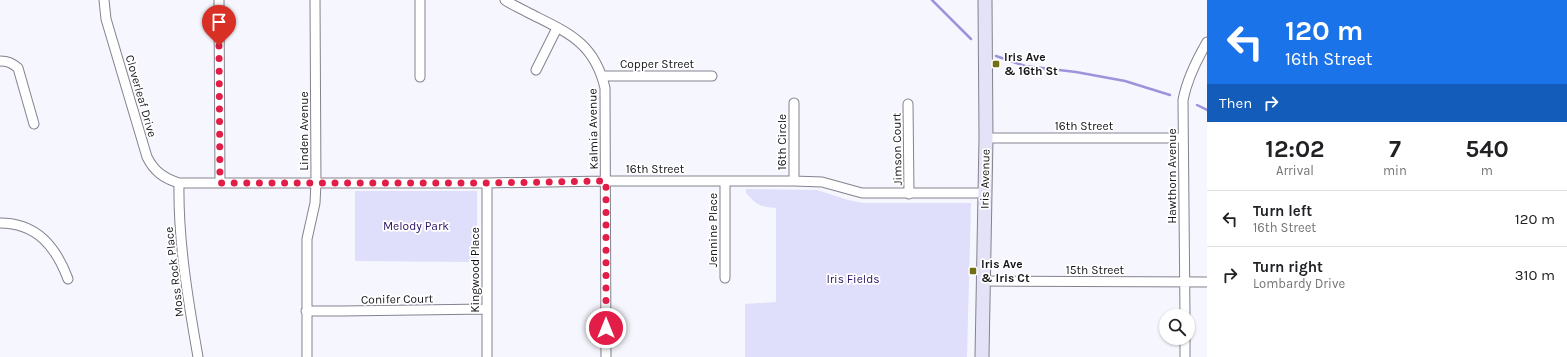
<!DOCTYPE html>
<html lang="en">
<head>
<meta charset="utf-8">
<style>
	body { margin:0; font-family:Karla,sans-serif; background:#f2f2f2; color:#202124; height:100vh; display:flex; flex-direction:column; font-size:15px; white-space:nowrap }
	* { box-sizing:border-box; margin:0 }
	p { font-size:13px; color:#757577 }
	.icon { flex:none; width:22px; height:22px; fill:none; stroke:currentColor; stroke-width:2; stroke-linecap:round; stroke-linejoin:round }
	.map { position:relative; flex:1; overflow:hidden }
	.drawer { display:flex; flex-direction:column; background:#fff; width:360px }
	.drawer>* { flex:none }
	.hud { background:#1a73e8; color:#fff; overflow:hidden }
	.controls { position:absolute; left:1159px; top:309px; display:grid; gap:8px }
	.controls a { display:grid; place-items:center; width:36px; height:36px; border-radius:50%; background:#fff; box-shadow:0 1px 3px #0004; font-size:20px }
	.pin { position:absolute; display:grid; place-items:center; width:34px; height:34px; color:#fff; margin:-41px -17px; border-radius:50% 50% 50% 0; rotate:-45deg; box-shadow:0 0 4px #0007 }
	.pin .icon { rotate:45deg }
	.me { position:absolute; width:44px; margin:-22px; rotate:0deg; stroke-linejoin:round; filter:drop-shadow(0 0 3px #0008) }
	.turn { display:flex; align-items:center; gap:14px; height:84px; padding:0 12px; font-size:18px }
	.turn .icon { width:52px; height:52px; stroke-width:2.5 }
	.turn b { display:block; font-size:28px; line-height:34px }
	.then { display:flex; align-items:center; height:38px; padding:0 12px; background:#0003; gap:8px; font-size:15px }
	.eta { display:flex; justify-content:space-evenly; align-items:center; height:68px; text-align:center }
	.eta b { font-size:24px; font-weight:700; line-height:28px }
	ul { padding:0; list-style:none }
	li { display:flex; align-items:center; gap:12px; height:56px; padding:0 12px; border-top:1px solid #e0e0e0 }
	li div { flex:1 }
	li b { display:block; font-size:15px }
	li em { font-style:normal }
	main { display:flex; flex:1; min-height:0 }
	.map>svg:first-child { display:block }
	.green { fill:#dfdefb }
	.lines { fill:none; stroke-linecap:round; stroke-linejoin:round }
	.stream { stroke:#9b94db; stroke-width:2.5 }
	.minor-casing { stroke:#83828f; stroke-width:11 }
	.secondary-casing { stroke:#83828f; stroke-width:15 }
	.minor { stroke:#fff; stroke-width:9 }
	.secondary { stroke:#e4e2f7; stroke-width:13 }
	.route { stroke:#e11d48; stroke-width:7; stroke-dasharray:0 12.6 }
	.poi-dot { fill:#727013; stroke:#fff; stroke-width:1.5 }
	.labels { text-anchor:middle; stroke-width:3.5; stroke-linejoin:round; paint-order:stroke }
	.poi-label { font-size:12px; font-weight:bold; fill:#151519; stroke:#fff; text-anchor:start }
	.street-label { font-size:12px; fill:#151519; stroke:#fff }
	.park-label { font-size:12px; fill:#2b1265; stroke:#fff }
</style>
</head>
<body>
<main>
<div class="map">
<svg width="1207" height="357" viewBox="0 0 1207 357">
	<rect width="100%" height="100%" fill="#f6f6fe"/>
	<path class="green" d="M 746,189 L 817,190 L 848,200 L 864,203 L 971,203 L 967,357 L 745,357 L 745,304 L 776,302 L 776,208 C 760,207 757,205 746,193 Z
		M 355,191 L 477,191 L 477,262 L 355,261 Z"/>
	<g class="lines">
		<path class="stream" d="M 932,0 L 971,39
			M 996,56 L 1025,66 L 1076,72 L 1125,81 L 1170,95
			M 1197,105 L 1207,110"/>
		<defs>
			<path id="minor" d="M 104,0 L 106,19 L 147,157 C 154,171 163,178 179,183 L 487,183 L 606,181 L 794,181 L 822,182 L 862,193 L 985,193
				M 219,0 L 220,183
				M 505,0 C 512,5 520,8 527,12 C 566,32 594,41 605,88 L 606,357
				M 0,61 C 8,61 12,63 18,68 L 34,124
				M 536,70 L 557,28
				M 602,76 L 712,76
				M 420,77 L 420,0
				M 794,103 L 794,181
				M 908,104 L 909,194
				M 986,138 L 1183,138
				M 179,183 C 178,241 188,300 198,357
				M 487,183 L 487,357
				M 0,223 C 37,223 56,247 68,279
				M 725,278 L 725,181
				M 983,281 L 1207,282
				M 306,311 L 342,311 L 487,309
				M 1185,316 L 1183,100 C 1187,79 1196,61 1207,42
				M 1185,338 L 1185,357
				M 307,357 L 307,239 L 315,203 L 316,183 L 315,0"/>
			<path id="secondary" d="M 982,357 L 986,138 L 985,0"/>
		</defs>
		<use href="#minor" class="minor-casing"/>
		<use href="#secondary" class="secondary-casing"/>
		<use href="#minor" class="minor"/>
		<use href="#secondary" class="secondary"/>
	</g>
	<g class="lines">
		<path class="route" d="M 219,46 L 220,183 L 487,183 L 606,181 L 606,328"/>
	</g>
	<g class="poi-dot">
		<rect x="992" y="60" width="8" height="8" rx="2"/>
		<rect x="969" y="267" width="8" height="8" rx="2"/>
	</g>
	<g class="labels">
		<g class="poi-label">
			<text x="1004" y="61">Iris Ave<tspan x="1004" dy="14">&amp; 16th St</tspan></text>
			<text x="981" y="268">Iris Ave<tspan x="981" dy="14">&amp; Iris Ct</tspan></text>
		</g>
		<g class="street-label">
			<text x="657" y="68">Copper Street</text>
			<text transform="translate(141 96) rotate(74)" y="4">Cloverleaf Drive</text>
			<text x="1084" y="130">16th Street</text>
			<text transform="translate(593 129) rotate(-91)" y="4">Kalmia Avenue</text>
			<text transform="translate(304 131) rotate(-90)" y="4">Linden Avenue</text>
			<text transform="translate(782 142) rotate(-90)" y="4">16th Circle</text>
			<text transform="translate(897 149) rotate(-91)" y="4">Jimson Court</text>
			<text x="655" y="173">16th Street</text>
			<text transform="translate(1172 176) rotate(-90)" y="4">Hawthorn Avenue</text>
			<text transform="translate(985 179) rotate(-89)" y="4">Iris Avenue</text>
			<text transform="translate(713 230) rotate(-90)" y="4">Jennine Place</text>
			<text transform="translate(475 270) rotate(-90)" y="4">Kingwood Place</text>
			<text x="1095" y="274">15th Street</text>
			<text transform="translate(174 272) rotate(-97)" y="4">Moss Rock Place</text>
			<text transform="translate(397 299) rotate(-1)" y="4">Conifer Court</text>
		</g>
		<g class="park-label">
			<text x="416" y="230">Melody Park</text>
			<text x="853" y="283">Iris Fields</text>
		</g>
	</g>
</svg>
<div class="controls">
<a><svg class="icon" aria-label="search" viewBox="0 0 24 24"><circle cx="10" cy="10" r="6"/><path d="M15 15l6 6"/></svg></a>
</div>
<div class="pin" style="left:219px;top:46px;background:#d93025"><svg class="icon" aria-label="arrive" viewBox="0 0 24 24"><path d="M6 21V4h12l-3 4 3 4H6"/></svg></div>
<svg class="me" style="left:606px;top:328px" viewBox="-20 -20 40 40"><circle r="17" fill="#e11d48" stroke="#fff" stroke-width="3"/><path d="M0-11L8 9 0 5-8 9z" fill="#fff"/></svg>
</div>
<section class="drawer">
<div class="hud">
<div class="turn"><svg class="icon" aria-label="left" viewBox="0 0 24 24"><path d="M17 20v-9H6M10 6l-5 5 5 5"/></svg><div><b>120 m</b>16th Street</div></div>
<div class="then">Then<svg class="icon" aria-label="right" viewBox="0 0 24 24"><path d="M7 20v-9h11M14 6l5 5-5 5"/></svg></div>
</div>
<div class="eta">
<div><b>12:02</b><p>Arrival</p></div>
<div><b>7</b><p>min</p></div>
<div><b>540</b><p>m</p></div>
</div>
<ul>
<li><svg class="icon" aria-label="left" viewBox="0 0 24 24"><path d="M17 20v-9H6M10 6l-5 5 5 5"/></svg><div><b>Turn left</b><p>16th Street</p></div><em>120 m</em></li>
<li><svg class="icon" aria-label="right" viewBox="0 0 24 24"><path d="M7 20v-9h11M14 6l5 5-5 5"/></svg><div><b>Turn right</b><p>Lombardy Drive</p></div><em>310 m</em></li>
</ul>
</section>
</main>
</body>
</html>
